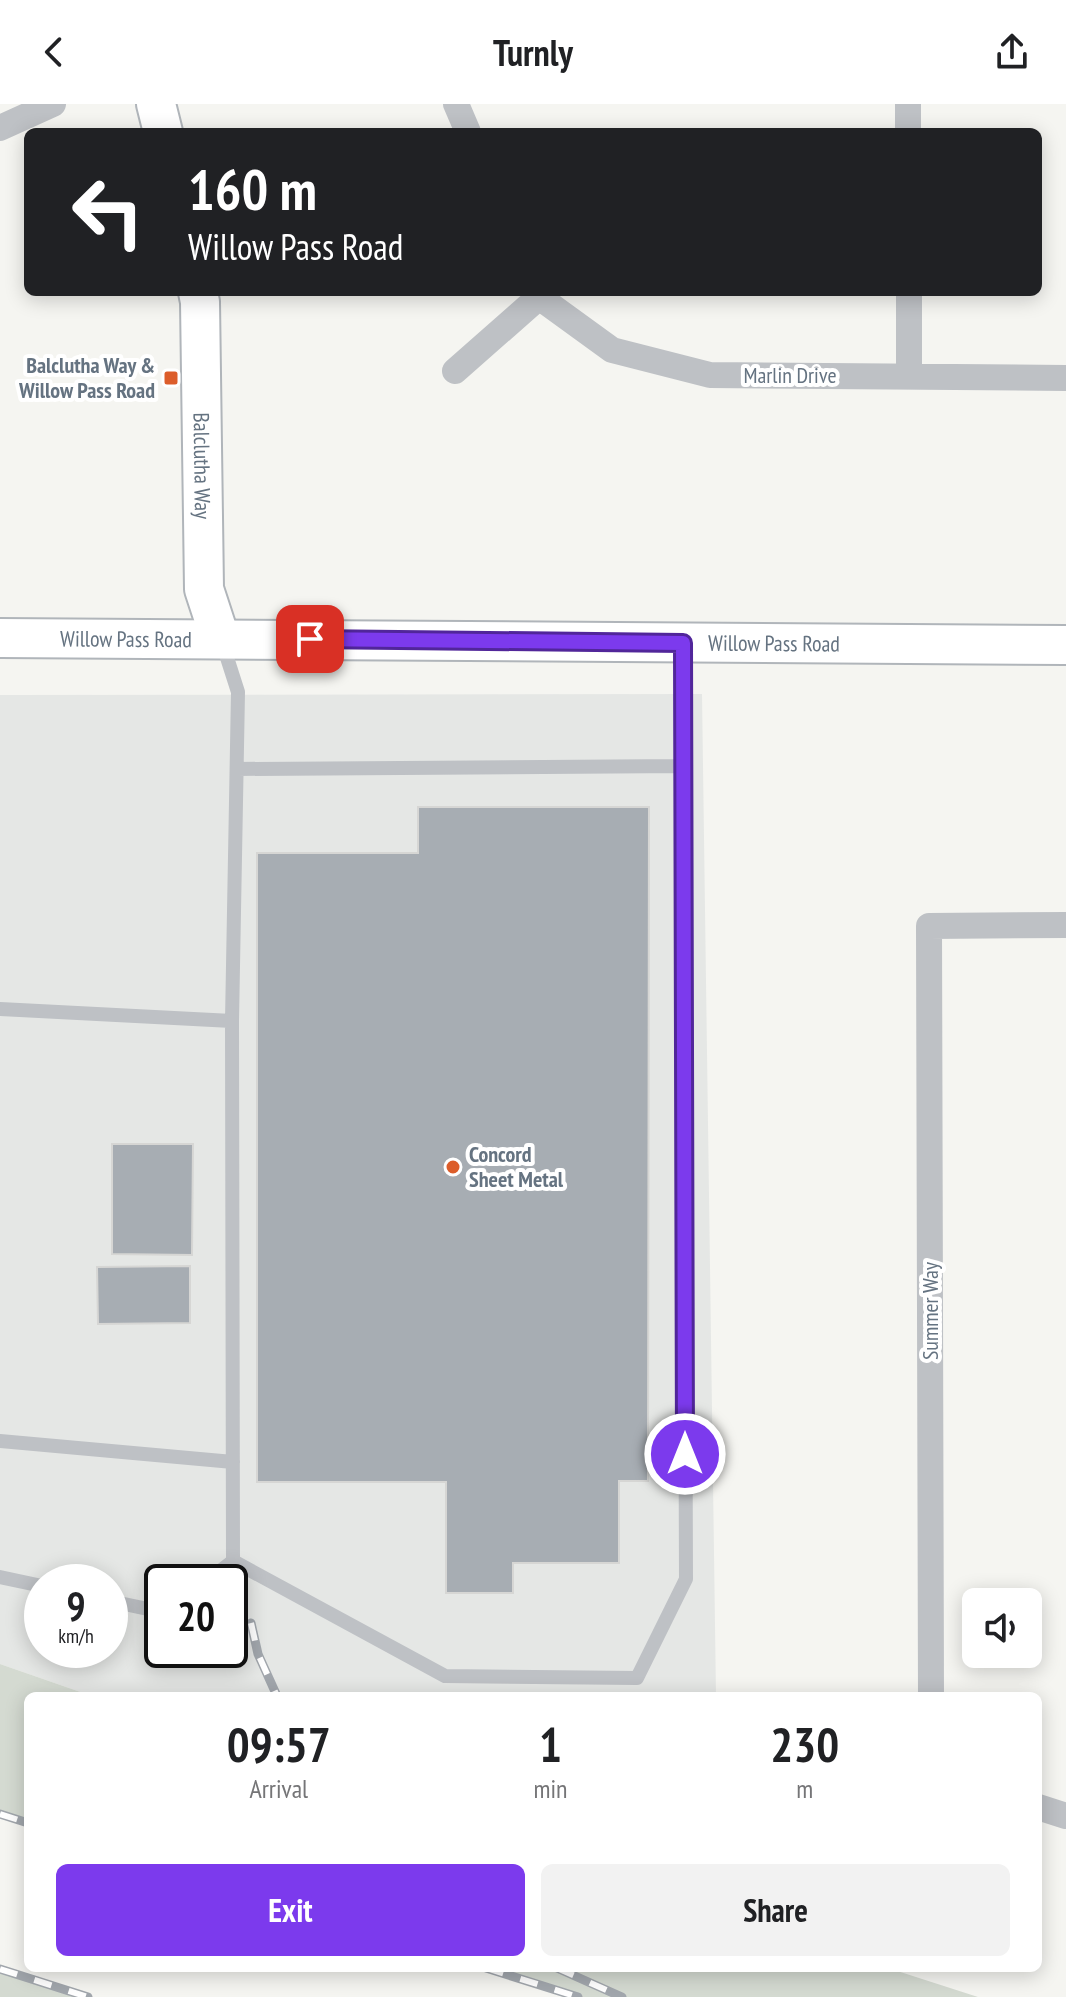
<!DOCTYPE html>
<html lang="en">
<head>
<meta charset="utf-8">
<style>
	body { margin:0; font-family:"PT Sans Narrow",sans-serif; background:#f2f2f2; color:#202124; height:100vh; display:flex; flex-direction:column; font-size:30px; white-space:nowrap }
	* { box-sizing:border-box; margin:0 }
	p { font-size:26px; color:#757577 }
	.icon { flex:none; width:44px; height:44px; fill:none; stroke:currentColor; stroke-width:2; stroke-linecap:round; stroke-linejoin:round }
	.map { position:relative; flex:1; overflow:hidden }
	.side { position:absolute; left:24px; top:1588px; width:1018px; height:280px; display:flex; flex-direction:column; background:#fff; border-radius:12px; box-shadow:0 4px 20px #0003 }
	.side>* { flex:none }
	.guide { position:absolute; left:24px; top:24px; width:1018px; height:168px; border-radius:12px; box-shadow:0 4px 20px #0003; background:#202124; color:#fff; overflow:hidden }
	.tools { position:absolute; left:962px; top:1484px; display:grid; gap:16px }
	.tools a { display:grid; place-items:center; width:80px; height:80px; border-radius:12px; background:#fff; box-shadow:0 4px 20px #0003; font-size:40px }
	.speed { position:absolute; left:24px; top:1460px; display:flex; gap:16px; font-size:40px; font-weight:700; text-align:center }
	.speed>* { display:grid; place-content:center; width:104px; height:104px; border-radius:50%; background:#fff; box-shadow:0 4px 20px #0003; line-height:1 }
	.speed small { font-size:20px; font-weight:400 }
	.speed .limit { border:4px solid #111; border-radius:12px; background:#fff; color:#111 }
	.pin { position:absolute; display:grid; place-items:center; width:68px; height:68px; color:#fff; margin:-34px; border-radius:16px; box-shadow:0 4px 12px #0006 }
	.me { position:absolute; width:88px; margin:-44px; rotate:0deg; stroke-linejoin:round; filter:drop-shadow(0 0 6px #0008) }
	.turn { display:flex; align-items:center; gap:28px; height:168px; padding:0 32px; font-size:36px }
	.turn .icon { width:104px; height:104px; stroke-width:2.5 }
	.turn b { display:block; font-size:56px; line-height:68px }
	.eta { display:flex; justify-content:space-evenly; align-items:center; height:136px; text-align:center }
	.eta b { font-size:48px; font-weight:800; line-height:56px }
	.cta { display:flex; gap:16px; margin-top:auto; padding:16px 32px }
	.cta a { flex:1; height:92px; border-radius:12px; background:#7c3aed; color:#fff; font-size:32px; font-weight:800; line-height:92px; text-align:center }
	.cta a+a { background:#f2f2f2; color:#202124 }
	header { display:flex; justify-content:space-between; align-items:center; height:104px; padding:0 32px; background:#fff; font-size:36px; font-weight:800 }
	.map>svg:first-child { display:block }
	.built { fill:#e5e7e5; fill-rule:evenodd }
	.green { fill:#d4dad1 }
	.building { fill:#a7adb3; stroke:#d6d6d4; stroke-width:2 }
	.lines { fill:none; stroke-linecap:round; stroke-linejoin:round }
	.secondary-casing { stroke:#b0b5ba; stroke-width:42 }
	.lane { stroke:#bec1c5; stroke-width:14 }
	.street { stroke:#bec1c5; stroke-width:26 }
	.secondary { stroke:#fff; stroke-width:38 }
	.rail-casing { stroke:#a1a6ac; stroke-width:9 }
	.rail { stroke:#fff; stroke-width:6; stroke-dasharray:18; stroke-linecap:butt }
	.route-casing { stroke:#51269a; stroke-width:20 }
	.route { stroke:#7c3aed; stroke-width:14 }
	.poi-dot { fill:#dc5d2a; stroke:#fff; stroke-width:3 }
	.labels { text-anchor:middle; stroke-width:8; stroke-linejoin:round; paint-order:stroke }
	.poi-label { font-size:22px; font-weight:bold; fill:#657381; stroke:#fff; text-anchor:end }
	.street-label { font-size:22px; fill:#657381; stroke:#fff }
</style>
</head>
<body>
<header><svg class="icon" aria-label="back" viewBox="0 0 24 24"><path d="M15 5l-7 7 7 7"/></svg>Turnly<svg class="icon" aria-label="share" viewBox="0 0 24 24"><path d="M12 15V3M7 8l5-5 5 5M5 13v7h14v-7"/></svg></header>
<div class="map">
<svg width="1066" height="1893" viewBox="0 0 1066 1893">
	<rect width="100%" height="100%" fill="#f5f5f1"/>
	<path class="built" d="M 702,590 L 716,1592 L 92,1592 L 0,1560 L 0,591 ZM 42,1478 L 110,1478 L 110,1546 L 42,1546 ZM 162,1478 L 230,1478 L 230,1546 L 162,1546 Z"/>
	<path class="green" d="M 0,1560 L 92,1592 L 28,1592 L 28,1716 L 0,1707 Z
		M 489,1864 L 888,1864 L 978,1893 L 579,1893 Z
		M 0,1865 L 89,1893 L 0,1893 Z"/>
	<path class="building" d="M 418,703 L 649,703 L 648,1377 L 619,1377 L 619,1459 L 513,1459 L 513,1489 L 446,1489 L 446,1378 L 257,1378 L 257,749 L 418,749 Z
		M 112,1040 L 193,1040 L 192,1151 L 112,1150 Z
		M 190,1162 L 190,1219 L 98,1220 L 97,1163 Z"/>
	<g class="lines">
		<defs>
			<g id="secondary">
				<path d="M 156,0 L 163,28"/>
				<path id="s1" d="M 198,188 L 200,198 L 204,485 L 220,534"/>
				<path id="s2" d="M 0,534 L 1066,541"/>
			</g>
		</defs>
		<use href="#secondary" class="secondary-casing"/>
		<path class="lane" d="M 222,538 L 238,588 L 232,917 L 233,1457 L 445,1572 L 637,1574 L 686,1475 L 683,541
			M 237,665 L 683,662
			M 0,905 L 232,917
			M 0,1337 L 233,1358
			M 0,1473 L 42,1482
			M 206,1478 L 233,1457
			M 110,1497 L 162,1508"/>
		<path class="street" d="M 456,0 L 468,28
			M 908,0 L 908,28
			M 0,24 L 53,0
			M 537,188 L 539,193 L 612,246 L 710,271 L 1066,274
			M 909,188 L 909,272
			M 455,267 L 539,193
			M 931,1592 L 929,822 L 1066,821
			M 1038,1703 L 1066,1712"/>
		<use href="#secondary" class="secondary"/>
		<defs>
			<path id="rail" d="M 251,1519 L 258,1550 L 277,1592
				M 0,1710 L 28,1719
				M 486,1864 L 578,1893
				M 557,1864 L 622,1893
				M 0,1865 L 88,1893"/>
		</defs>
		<use href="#rail" class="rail-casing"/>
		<use href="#rail" class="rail"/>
	</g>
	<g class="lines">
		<defs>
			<path id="route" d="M 310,535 L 683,539 L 685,1350"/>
		</defs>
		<use href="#route" class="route-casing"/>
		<use href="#route" class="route"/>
	</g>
	<g class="poi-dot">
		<rect x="163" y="266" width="16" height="16" rx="4"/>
		<circle cx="453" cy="1063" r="8"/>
	</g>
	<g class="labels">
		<g class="poi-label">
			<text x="155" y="269">Balclutha Way &amp;<tspan x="155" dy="25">Willow Pass Road</tspan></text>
			<text x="469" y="1058" text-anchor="start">Concord<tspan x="469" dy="25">Sheet Metal</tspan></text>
		</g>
		<g class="street-label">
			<text x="790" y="279">Marlin Drive</text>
			<text dy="8" stroke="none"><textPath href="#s1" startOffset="174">Balclutha Way</textPath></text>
			<text dy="8" stroke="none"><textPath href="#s2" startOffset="126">Willow Pass Road</textPath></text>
			<text dy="8" stroke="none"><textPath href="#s2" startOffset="774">Willow Pass Road</textPath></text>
			<text transform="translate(930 1207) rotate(-90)" y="8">Summer Way</text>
		</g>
	</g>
</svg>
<div class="tools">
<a><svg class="icon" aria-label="sound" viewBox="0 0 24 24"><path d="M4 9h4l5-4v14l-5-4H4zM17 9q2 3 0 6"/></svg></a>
</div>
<div class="speed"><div>9<small>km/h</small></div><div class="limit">20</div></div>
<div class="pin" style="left:310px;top:535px;background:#d93025"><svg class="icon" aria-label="arrive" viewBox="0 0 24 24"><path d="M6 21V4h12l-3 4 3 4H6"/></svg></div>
<svg class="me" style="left:685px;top:1350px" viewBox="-20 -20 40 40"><circle r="17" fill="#7c3aed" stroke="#fff" stroke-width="3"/><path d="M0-11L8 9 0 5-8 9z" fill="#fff"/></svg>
<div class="guide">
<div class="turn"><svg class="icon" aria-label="left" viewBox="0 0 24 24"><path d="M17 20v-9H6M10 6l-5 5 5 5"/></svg><div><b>160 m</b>Willow Pass Road</div></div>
</div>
<section class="side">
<div class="eta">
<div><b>09:57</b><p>Arrival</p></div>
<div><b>1</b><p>min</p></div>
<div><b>230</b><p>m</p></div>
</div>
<div class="cta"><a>Exit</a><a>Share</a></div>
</section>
</div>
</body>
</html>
